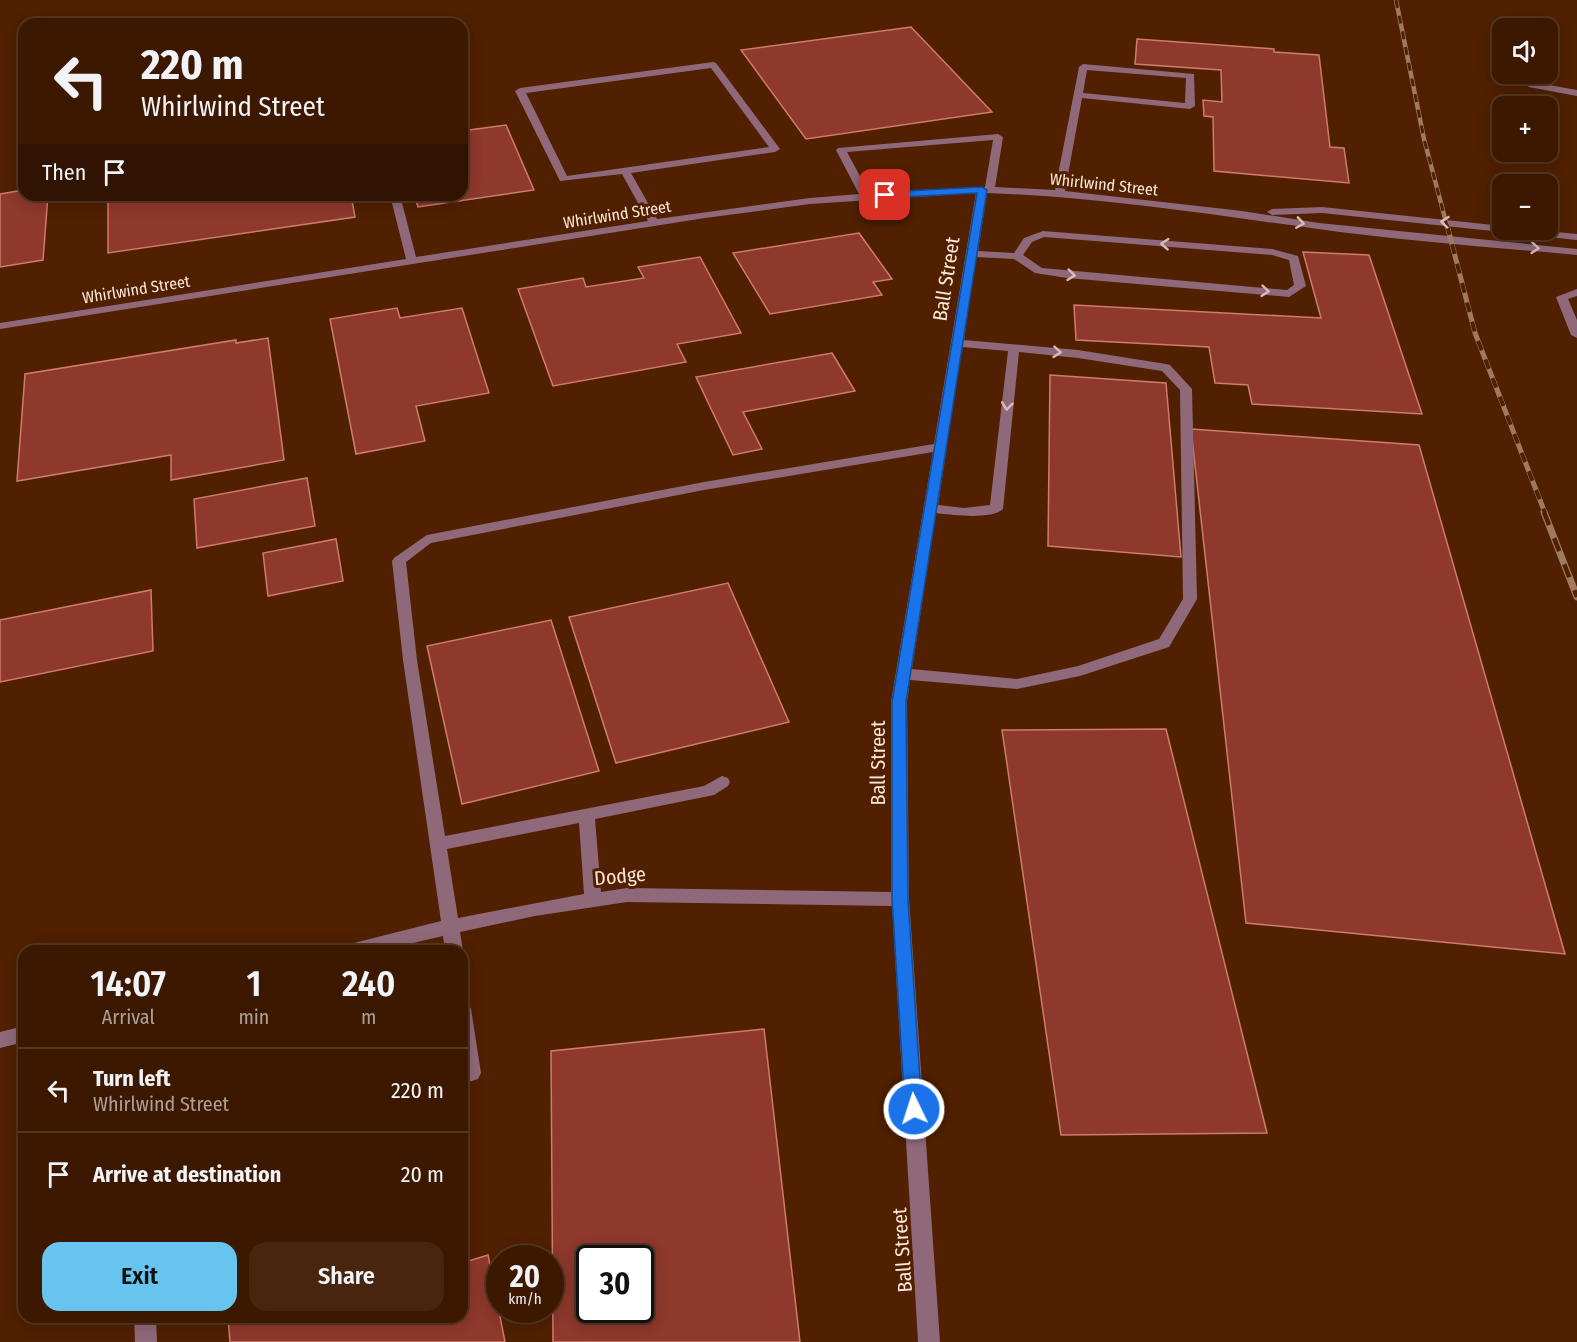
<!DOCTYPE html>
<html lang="en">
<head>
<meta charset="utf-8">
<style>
	body { margin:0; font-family:"Fira Sans Condensed",sans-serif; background:#47250f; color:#f1f3f6; height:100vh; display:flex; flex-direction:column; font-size:22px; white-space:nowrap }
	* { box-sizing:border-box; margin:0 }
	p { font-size:20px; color:#aca099 }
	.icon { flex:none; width:33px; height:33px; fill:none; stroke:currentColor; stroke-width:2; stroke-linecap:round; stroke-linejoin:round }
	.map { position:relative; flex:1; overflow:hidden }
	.details { position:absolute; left:18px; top:945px; width:450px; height:378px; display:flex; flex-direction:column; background:#3c1800; border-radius:18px; box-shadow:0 3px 15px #0003,0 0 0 2px #553722 }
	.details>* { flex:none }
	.hud { position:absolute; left:18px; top:18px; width:450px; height:183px; border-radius:18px; box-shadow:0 3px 15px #0003,0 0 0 2px #553722; background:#3c1800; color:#f1f3f6; overflow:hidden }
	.controls { position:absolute; left:1492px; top:18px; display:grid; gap:12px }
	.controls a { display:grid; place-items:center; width:66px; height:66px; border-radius:12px; background:#3c1800; box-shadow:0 3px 15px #0003,0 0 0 2px #553722; font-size:30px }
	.speed { position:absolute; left:486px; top:1245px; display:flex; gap:12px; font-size:30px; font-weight:700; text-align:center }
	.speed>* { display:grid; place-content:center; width:78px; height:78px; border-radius:50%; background:#3c1800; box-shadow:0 3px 15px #0003,0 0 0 2px #553722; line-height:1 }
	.speed small { font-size:15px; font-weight:400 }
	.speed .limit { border:3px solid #111; border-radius:9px; background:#fff; color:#111 }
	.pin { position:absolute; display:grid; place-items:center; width:51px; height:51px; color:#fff; margin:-26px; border-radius:12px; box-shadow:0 3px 9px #0006 }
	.me { position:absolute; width:66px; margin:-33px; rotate:356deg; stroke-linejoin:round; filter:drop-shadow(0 0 4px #0008) }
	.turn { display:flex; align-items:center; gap:21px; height:126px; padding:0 24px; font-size:27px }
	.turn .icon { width:78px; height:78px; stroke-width:2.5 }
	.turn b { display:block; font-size:42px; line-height:51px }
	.then { display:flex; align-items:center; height:57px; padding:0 24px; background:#0003; gap:12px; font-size:22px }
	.eta { display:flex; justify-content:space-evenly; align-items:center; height:102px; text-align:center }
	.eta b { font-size:36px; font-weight:600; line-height:42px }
	.primary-button { display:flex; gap:12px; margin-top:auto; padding:12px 24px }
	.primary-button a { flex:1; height:69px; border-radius:18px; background:#67c4ef; color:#111; font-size:24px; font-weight:600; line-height:69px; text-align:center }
	.primary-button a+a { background:#47250f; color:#f1f3f6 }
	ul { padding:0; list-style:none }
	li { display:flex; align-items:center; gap:18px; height:84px; padding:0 24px; border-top:2px solid #553722 }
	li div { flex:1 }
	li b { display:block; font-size:22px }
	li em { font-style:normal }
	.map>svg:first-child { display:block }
	.building { fill:#8f382c; stroke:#ce7c6e; stroke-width:1.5; fill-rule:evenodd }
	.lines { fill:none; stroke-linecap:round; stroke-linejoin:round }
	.minor { fill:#8f697a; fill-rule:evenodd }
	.rail-far2-casing { stroke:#9f7a62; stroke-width:4.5 }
	.rail-far1-casing { stroke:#9f7a62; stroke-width:5 }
	.rail-casing { stroke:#9f7a62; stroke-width:7 }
	.rail-far2 { stroke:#502000; stroke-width:3; stroke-dasharray:8; stroke-linecap:butt }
	.rail-far1 { stroke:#502000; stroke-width:4; stroke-dasharray:10; stroke-linecap:butt }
	.rail { stroke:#502000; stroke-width:4.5; stroke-dasharray:14; stroke-linecap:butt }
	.oneway { stroke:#d8bbb8 }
	.route { fill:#1a73e8; stroke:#114b97; stroke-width:1.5 }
	.labels { text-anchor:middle; stroke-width:6; stroke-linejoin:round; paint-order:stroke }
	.far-street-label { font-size:16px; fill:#ffe7da; stroke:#502000 }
	.street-label { font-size:20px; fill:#ffe7da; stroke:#502000 }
</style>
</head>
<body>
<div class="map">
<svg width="1577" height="1342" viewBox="0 0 1577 1342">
	<rect width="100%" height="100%" fill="#502000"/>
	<path class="building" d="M 911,27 L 992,112 L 806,139 L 741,50 Z
		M 1137,39 L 1274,49 L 1274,52 L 1319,55 L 1330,147 L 1344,148 L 1349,183 L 1214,171 L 1213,117 L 1204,116 L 1203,100 L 1222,102 L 1221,70 L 1135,64 Z
		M 506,125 L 534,190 L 418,207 L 414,195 L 462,195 L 462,131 Z
		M 24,190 L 24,195 L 48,195 L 43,260 L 0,267 L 0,194 Z
		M 108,195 L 351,195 L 355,217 L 108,253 Z
		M 859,233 L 892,279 L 873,282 L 882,295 L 770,314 L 733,253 Z
		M 1303,252 L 1369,255 L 1422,414 L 1252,404 L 1248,385 L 1215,383 L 1209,347 L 1076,340 L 1074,305 L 1321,318 Z
		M 700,257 L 741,333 L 677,344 L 686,362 L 553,386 L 518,289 L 583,278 L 586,287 L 644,278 L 638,267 Z
		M 397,308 L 400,318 L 462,308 L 489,393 L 416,406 L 425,441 L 356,454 L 330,319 Z
		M 268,338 L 284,460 L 171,480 L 171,455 L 17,481 L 25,374 L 236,340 L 236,343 Z
		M 832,353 L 855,391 L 743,412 L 762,449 L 733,455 L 696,377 Z
		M 1050,375 L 1166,383 L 1181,557 L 1048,546 Z
		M 1191,429 L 1419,445 L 1565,954 L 1246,923 Z
		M 307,478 L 315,526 L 197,548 L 194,499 Z
		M 336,539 L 343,581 L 268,596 L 263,553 Z
		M 728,583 L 789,722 L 616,763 L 569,617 Z
		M 151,590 L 153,651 L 0,682 L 0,620 Z
		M 551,620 L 599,771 L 462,804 L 427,646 Z
		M 1166,729 L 1267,1133 L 1061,1135 L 1002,730 Z
		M 764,1029 L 800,1342 L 553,1342 L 551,1051 ZM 590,1258 L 640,1258 L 640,1310 L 590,1310 Z
		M 488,1255 L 505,1342 L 230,1342 L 228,1317 L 462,1317 L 462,1263 Z"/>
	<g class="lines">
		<path class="minor" d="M 713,62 L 716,63 L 780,149 L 775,152 L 631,173 L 657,219 L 810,198 L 859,194 L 836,150 L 838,148 L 998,134 L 1003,137 L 995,187 L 1055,190 L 1079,67 L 1083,64 L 1194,74 L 1195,106 L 1190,109 L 1082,98 L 1065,191 L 1242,211 L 1319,223 L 1577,249 L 1577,255 C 1491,247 1404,241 1318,229 C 1208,214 1098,197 987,193 L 978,251 L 1014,253 L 1024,238 L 1043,231 L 1272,249 L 1298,256 L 1306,286 L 1289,297 L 1067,278 L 1035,273 L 1014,259 L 976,257 L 964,340 L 1078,350 L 1166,364 L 1170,365 L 1192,389 L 1197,599 L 1169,647 L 1080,676 L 1017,689 L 910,680 L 907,702 L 909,899 L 940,1342 L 918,1342 L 892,906 L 627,902 L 535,916 L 460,932 L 463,951 L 462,953 L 462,951 L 445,951 L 443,936 L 379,951 L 341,951 L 344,946 L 350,944 L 441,921 L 403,660 L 392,561 L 394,558 L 427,535 L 704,482 L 934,444 L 976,193 L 810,204 L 705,218 L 0,329 L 0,323 L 406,259 L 390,195 L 400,195 L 416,257 L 648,221 L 622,174 L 560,181 L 515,91 L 520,88 ZM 711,68 L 769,147 L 567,176 L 526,93 ZM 1087,70 L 1186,78 L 1185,103 L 1083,93 ZM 993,140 L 985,187 L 869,193 L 847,152 ZM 1044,237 L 1272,255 L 1289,260 L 1294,285 L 1287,290 L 1042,268 L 1023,255 L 1032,242 ZM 962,347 L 1008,351 L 990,505 L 964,508 L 938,505 ZM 1019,352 L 1078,358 L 1162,371 L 1180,390 L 1183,599 L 1159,639 L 1078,666 L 1017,679 L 912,669 L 936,513 C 952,515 992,520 1003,509 ZM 933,452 L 891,702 L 891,892 L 627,888 L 601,892 L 595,819 L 714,795 L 728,786 L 730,782 L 728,778 L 722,776 L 704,786 L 445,836 L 417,660 L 406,562 L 431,543 L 704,490 ZM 579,823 L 584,894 L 458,918 L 447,849 Z
			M 1532,82 L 1577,90 L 1577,96 L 1529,87 L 1527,85 Z
			M 1322,207 L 1503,226 L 1503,230 L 1536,230 L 1577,234 L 1577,240 L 1322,213 L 1272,215 L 1267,212 L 1272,209 Z
			M 1577,289 L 1577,296 L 1568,299 L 1577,320 L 1577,338 L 1571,335 L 1556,297 Z
			M 462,1001 L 468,1003 L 471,1009 L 481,1073 L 478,1079 L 462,1084 Z
			M 24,1026 L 24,1042 L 0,1048 L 0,1032 Z
			M 134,1317 L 156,1317 L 157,1342 L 135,1342 Z"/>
		<defs>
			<path id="rail-far2" d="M 1396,0 L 1424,139 L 1447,226"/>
			<path id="rail-far1" d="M 1447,225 L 1475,333 L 1545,513"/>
			<path id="rail" d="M 1544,512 L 1577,597"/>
		</defs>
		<use href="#rail-far2" class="rail-far2-casing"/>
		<use href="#rail-far1" class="rail-far1-casing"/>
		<use href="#rail" class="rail-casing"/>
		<use href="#rail-far2" class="rail-far2"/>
		<use href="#rail-far1" class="rail-far1"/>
		<use href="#rail" class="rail"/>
	</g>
	<defs><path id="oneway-chevron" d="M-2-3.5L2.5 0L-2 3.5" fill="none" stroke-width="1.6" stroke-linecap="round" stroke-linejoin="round" transform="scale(1.5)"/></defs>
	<g class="oneway">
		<use href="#oneway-chevron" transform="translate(1445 222) rotate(-174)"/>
		<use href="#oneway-chevron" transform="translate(1300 223) rotate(9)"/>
		<use href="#oneway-chevron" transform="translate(1165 244) rotate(-176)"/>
		<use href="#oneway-chevron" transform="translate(1535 248) rotate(5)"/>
		<use href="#oneway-chevron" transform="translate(1071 275) rotate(6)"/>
		<use href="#oneway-chevron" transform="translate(1265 291) rotate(5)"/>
		<use href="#oneway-chevron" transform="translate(1057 352) rotate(5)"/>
		<use href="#oneway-chevron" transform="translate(1007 406) rotate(97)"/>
	</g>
	<path class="route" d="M 982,187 L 987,190 L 906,702 L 908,899 L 922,1109 L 920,1114 L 914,1117 L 907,1114 L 905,1109 L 892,899 L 892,702 L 977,193 L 885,198 L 880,195 L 885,192 Z"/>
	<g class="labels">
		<g class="far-street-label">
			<text transform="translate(1104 184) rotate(6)" y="6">Whirlwind Street</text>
			<text transform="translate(617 214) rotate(-9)" y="6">Whirlwind Street</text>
			<text transform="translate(136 289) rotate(-9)" y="6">Whirlwind Street</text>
		</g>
		<g class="street-label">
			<text transform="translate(946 279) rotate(-81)" y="7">Ball Street</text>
			<text transform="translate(878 763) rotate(-90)" y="7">Ball Street</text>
			<text transform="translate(620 876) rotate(-5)" y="7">Dodge</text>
			<text transform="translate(902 1250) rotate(-94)" y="7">Ball Street</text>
		</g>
	</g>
</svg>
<div class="controls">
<a><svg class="icon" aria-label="sound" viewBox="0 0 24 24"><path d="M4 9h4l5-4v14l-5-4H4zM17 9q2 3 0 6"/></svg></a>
<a>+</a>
<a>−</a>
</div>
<div class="speed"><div>20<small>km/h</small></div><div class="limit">30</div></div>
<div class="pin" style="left:885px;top:195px;background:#d93025"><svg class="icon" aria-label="arrive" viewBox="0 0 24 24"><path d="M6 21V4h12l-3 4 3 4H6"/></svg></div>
<svg class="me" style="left:914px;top:1109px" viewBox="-20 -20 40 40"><circle r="17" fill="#1a73e8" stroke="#fff" stroke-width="3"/><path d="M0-11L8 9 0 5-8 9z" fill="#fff"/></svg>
<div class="hud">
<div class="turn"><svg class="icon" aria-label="left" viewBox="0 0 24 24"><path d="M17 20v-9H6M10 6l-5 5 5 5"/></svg><div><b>220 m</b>Whirlwind Street</div></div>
<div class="then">Then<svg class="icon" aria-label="arrive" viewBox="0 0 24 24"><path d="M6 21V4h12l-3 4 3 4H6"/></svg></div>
</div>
<section class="details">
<div class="eta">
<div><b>14:07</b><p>Arrival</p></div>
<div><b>1</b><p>min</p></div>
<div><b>240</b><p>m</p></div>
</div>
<ul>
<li><svg class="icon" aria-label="left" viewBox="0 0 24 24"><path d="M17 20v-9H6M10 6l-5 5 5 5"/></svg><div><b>Turn left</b><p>Whirlwind Street</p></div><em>220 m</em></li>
<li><svg class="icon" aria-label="arrive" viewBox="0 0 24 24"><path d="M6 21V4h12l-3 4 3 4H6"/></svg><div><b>Arrive at destination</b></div><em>20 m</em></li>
</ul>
<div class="primary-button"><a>Exit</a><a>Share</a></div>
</section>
</div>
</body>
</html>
